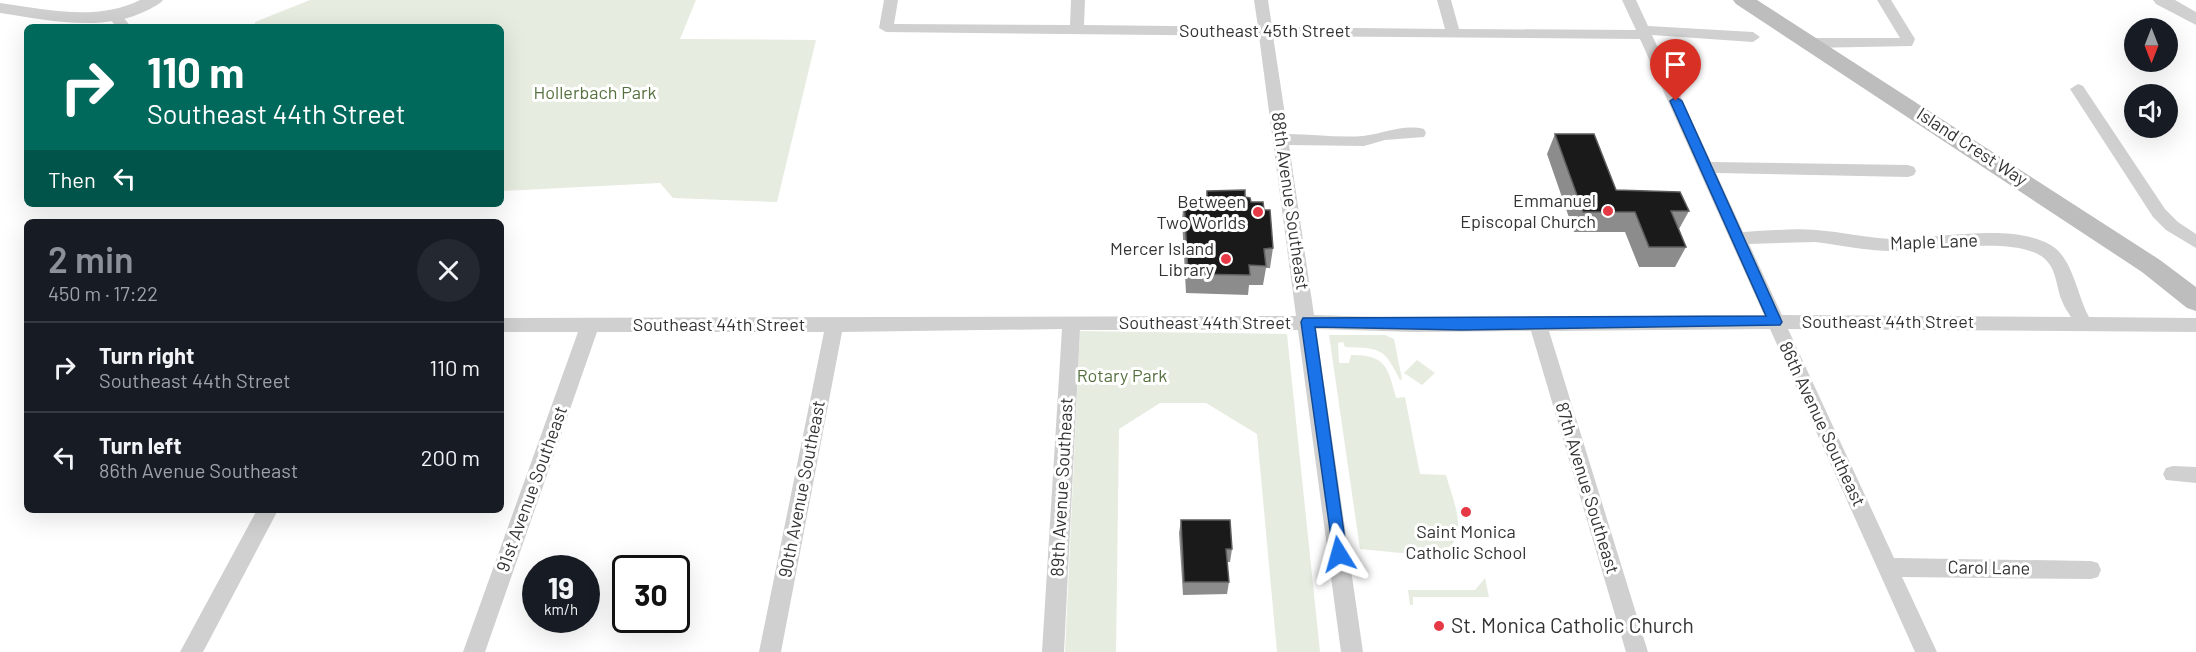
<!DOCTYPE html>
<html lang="en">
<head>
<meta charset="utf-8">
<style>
	body { margin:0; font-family:Barlow,sans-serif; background:#242831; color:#f1f3f6; height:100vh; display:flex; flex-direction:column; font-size:22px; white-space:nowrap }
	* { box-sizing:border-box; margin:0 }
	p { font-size:20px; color:#9ea1a6 }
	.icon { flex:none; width:33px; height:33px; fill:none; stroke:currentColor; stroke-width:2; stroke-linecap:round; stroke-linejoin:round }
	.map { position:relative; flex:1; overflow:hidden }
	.drawer { position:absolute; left:24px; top:219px; width:480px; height:294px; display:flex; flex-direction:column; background:#171b24; border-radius:9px; box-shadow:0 6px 24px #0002 }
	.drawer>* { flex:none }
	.guide { position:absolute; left:24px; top:24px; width:480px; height:183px; border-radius:9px; box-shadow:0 6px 24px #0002; background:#00695c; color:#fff; overflow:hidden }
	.needle { width:39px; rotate:180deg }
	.buttons { position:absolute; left:2124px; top:18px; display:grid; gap:12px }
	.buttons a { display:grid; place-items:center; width:54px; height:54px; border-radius:50%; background:#171b24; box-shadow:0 6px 24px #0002; font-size:30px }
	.speed { position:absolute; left:522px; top:555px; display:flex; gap:12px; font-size:30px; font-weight:700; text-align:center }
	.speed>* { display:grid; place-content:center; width:78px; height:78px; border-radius:50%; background:#171b24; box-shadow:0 6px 24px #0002; line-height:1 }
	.speed small { font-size:15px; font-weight:400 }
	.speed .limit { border:3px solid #111; border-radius:9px; background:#fff; color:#111 }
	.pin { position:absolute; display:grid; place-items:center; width:51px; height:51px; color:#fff; margin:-62px -26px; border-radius:50% 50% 50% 0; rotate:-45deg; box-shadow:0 0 6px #0007 }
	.pin .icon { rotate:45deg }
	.me { position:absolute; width:66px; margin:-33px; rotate:352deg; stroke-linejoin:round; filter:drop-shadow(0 0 4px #0008) }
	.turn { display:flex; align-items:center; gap:21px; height:126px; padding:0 24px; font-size:27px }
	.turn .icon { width:78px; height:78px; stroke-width:2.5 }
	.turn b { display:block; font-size:42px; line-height:51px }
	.then { display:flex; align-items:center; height:57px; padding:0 24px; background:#0003; gap:12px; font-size:22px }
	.round { display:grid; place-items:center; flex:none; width:63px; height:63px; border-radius:32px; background:#242831 }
	.overview { display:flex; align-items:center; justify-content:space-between; height:102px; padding:0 24px }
	h1 { font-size:36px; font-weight:600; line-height:45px; color:#8c9099 }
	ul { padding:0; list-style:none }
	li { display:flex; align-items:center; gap:18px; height:90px; padding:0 24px; border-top:2px solid #363941 }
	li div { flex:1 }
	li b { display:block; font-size:22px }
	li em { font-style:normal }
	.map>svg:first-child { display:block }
	.green { fill:#e6ecdf }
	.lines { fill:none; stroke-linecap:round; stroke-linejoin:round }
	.minor { fill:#d0d0d0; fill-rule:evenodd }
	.tertiary { fill:#d0d0d0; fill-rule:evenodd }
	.secondary { fill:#bdbdbd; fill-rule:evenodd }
	.wall { fill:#8c8c8c }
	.building { fill:#1a1a1a; stroke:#5f5f5f; stroke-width:1.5 }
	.route { fill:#1a73e8; stroke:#114b97; stroke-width:1.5 }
	.poi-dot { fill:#e63946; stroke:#fff; stroke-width:2 }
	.labels { text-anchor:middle; stroke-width:6; stroke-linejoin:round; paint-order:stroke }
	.street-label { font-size:18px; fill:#333; stroke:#fff }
	.park-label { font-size:18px; fill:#56703f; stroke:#fff }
	.poi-label { font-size:18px; fill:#333; stroke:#fff; text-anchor:end }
	.near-poi-label { font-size:21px; fill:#333; stroke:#fff; text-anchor:start }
</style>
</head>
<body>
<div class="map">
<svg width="2196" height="652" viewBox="0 0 2196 652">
	<rect width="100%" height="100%" fill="#fff"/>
	<path class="green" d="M 310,0 L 696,0 L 680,39 L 816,40 L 777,202 L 673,198 L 660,183 L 501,191 L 501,27 L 254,27 L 255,22 Z
		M 1080,331 L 1287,334 L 1320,652 L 1277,652 L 1257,434 L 1206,403 L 1160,403 L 1119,429 L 1116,652 L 1065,652 Z
		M 1329,335 L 1385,335 L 1394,339 L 1402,379 L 1400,380 C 1384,348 1381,348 1345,347 L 1343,342 L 1338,343 L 1339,363 L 1349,363 L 1351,355 C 1386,355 1388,367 1396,398 L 1405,397 L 1420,474 L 1446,475 C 1452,498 1472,539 1442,551 L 1401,553 L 1360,549 Z
		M 1417,360 L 1435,373 L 1422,385 L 1404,373 Z
		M 1485,578 L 1489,597 L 1413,597 L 1413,605 L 1410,605 L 1408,590 L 1475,590 Z"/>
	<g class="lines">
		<path class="minor" d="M 884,0 L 898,0 L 894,24 L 1070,25 L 1071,0 L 1085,0 L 1084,25 L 1258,27 L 1254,0 L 1268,0 L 1272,27 L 1445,29 L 1437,0 L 1451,0 L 1459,29 L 1636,30 L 1622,0 L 1636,0 L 1648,26 L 1753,32 L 1760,37 L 1753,42 L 1652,35 L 1711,162 L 1908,165 L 1914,167 L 1916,171 L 1914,175 L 1908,177 L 1716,173 L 1743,232 C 1767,231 1792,228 1816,230 C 1842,232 1868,238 1893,239 C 1939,239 2018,221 2055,248 C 2073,262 2078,297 2089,317 L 2196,318 L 2196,332 L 1788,329 L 1894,558 L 2091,561 L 2098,563 L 2101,570 L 2098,577 L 2091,579 L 1902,577 L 1937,652 L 1915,652 L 1770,329 L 1549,331 L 1648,652 L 1626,652 L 1531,331 L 1414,332 L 1316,329 L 1363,652 L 1341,652 L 1298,330 L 1080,330 L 1064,652 L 1042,652 L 1062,329 L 842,332 L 781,652 L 759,652 L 824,332 L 597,332 L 485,652 L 463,652 L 578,332 L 501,332 L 501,318 L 1296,316 L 1259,36 L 886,32 L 879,28 ZM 1273,36 L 1640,39 L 1764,315 L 1414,318 L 1314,315 L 1289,145 L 1364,146 L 1385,140 L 1424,137 L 1426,133 L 1424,129 C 1403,124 1383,134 1363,136 C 1339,138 1312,134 1288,134 ZM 1815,242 C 1841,245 1867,251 1892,251 C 1931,252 2017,234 2045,259 C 2057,270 2056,287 2062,301 C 2064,307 2068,312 2071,317 L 1782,315 L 1749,244 Z
			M 1877,0 L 1891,0 L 1915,39 L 1912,46 L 1809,48 L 1802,43 L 1809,38 L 1900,38 Z
			M 115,12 L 120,13 L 131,27 L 116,27 L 108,16 Z
			M 2078,84 L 2083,86 L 2165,209 L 2178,222 L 2196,234 L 2196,248 L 2166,230 L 2153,217 L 2070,89 Z
			M 2173,466 L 2196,467 L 2196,483 L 2166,480 L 2163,474 L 2166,468 Z
			M 257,510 L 278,510 L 203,652 L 180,652 Z"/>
		<path class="tertiary" d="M 140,0 L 163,0 C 159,5 153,7 148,10 C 102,33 48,20 0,13 L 0,3 C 46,9 96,22 140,0 Z
			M 2153,0 L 2175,0 L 2196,12 L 2196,25 L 2156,4 Z"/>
		<path class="secondary" d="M 1733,0 L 1757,0 L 2160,260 L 2196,287 L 2196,311 L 2187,308 L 2142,272 L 1736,4 Z"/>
	</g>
	<path class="wall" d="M 1555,134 L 1616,190 L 1689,211 L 1679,229 L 1686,247 L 1675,267 L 1639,267 L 1625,232 L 1574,232 L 1547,154 Z
		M 1207,191 L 1245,197 L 1264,210 L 1273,248 L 1270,268 L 1266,268 L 1263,285 L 1249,285 L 1248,295 L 1186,293 L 1182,219 L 1184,199 L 1206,199 Z
		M 1181,520 L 1232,549 L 1230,562 L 1227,562 L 1229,582 L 1227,594 L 1183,595 L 1179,533 Z"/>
	<path class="building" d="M 1555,134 L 1594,134 L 1616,190 L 1680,192 L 1689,211 L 1671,211 L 1686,247 L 1649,247 L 1635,212 L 1583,212 Z
		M 1245,190 L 1245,197 L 1250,198 L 1251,202 L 1263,202 L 1264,210 L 1270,210 L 1273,248 L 1264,249 L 1266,266 L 1249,265 L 1250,275 L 1188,274 L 1184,199 L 1207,199 L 1207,191 Z
		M 1181,520 L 1230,520 L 1232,549 L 1226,549 L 1229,582 L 1184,582 Z"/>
	<path class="route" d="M 1676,97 L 1682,101 L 1782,322 L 1780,325 L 1461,330 L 1315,327 L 1347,554 L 1345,559 L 1339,561 L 1334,559 L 1301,322 L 1303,318 L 1766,316 L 1670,101 Z"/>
	<g class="poi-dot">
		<circle cx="1608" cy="211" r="6"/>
		<circle cx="1258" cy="212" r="6"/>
		<circle cx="1226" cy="259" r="6"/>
		<circle cx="1466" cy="512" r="6"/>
		<circle cx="1439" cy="626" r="6"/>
	</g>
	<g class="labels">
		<g class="street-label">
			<text x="1265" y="37">Southeast 45th Street</text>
			<text transform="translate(1972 147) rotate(33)" y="6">Island Crest Way</text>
			<text transform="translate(1290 201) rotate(82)" y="6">88th Avenue Southeast</text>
			<text transform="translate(1934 242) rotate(-2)" y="6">Maple Lane</text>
			<text x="1888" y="328">Southeast 44th Street</text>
			<text x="1205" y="329">Southeast 44th Street</text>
			<text x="719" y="331">Southeast 44th Street</text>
			<text transform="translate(1822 424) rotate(65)" y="6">86th Avenue Southeast</text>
			<text transform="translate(1062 487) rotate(-87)" y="6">89th Avenue Southeast</text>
			<text transform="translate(1587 488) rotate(73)" y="6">87th Avenue Southeast</text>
			<text transform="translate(532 489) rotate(-70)" y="6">91st Avenue Southeast</text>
			<text transform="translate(802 489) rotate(-79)" y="6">90th Avenue Southeast</text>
			<text transform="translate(1989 568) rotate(1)" y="6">Carol Lane</text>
		</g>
		<g class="park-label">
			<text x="595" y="99">Hollerbach Park</text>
			<text x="1122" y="382">Rotary Park</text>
		</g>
		<g class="poi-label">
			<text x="1596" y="207">Emmanuel<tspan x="1596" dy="21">Episcopal Church</tspan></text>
			<text x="1246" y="208">Between<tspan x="1246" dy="21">Two Worlds</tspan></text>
			<text x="1214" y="255">Mercer Island<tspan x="1214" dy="21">Library</tspan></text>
			<text x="1466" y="538" text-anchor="middle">Saint Monica<tspan x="1466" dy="21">Catholic School</tspan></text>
		</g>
		<g class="near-poi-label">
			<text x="1451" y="633">St. Monica Catholic Church</text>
		</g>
	</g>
</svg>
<div class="buttons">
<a><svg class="needle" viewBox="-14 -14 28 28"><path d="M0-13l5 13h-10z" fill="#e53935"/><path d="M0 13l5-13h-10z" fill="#9ea1a6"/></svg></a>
<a><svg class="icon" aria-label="sound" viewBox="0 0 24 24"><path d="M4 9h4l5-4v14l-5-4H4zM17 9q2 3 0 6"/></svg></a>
</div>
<div class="speed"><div>19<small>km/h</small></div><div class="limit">30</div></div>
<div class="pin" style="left:1676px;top:101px;background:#d93025"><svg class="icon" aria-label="arrive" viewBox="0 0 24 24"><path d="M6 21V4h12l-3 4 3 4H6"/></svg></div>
<svg class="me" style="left:1339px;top:554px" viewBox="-20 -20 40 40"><path d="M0-17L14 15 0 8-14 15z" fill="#1a73e8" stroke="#fff" stroke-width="4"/></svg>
<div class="guide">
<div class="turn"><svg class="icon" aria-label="right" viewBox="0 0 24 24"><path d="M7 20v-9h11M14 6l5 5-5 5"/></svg><div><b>110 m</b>Southeast 44th Street</div></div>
<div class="then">Then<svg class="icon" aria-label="left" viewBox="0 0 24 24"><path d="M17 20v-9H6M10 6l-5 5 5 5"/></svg></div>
</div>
<section class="drawer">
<div class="overview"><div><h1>2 min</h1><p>450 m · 17:22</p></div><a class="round"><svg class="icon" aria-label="close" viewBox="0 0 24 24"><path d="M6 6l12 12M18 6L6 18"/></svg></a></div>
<ul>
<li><svg class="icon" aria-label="right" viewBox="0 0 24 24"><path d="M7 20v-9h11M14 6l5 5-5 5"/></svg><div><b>Turn right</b><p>Southeast 44th Street</p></div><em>110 m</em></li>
<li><svg class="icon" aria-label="left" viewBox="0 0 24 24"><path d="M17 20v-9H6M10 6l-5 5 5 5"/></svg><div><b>Turn left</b><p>86th Avenue Southeast</p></div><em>200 m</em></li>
</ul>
</section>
</div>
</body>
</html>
